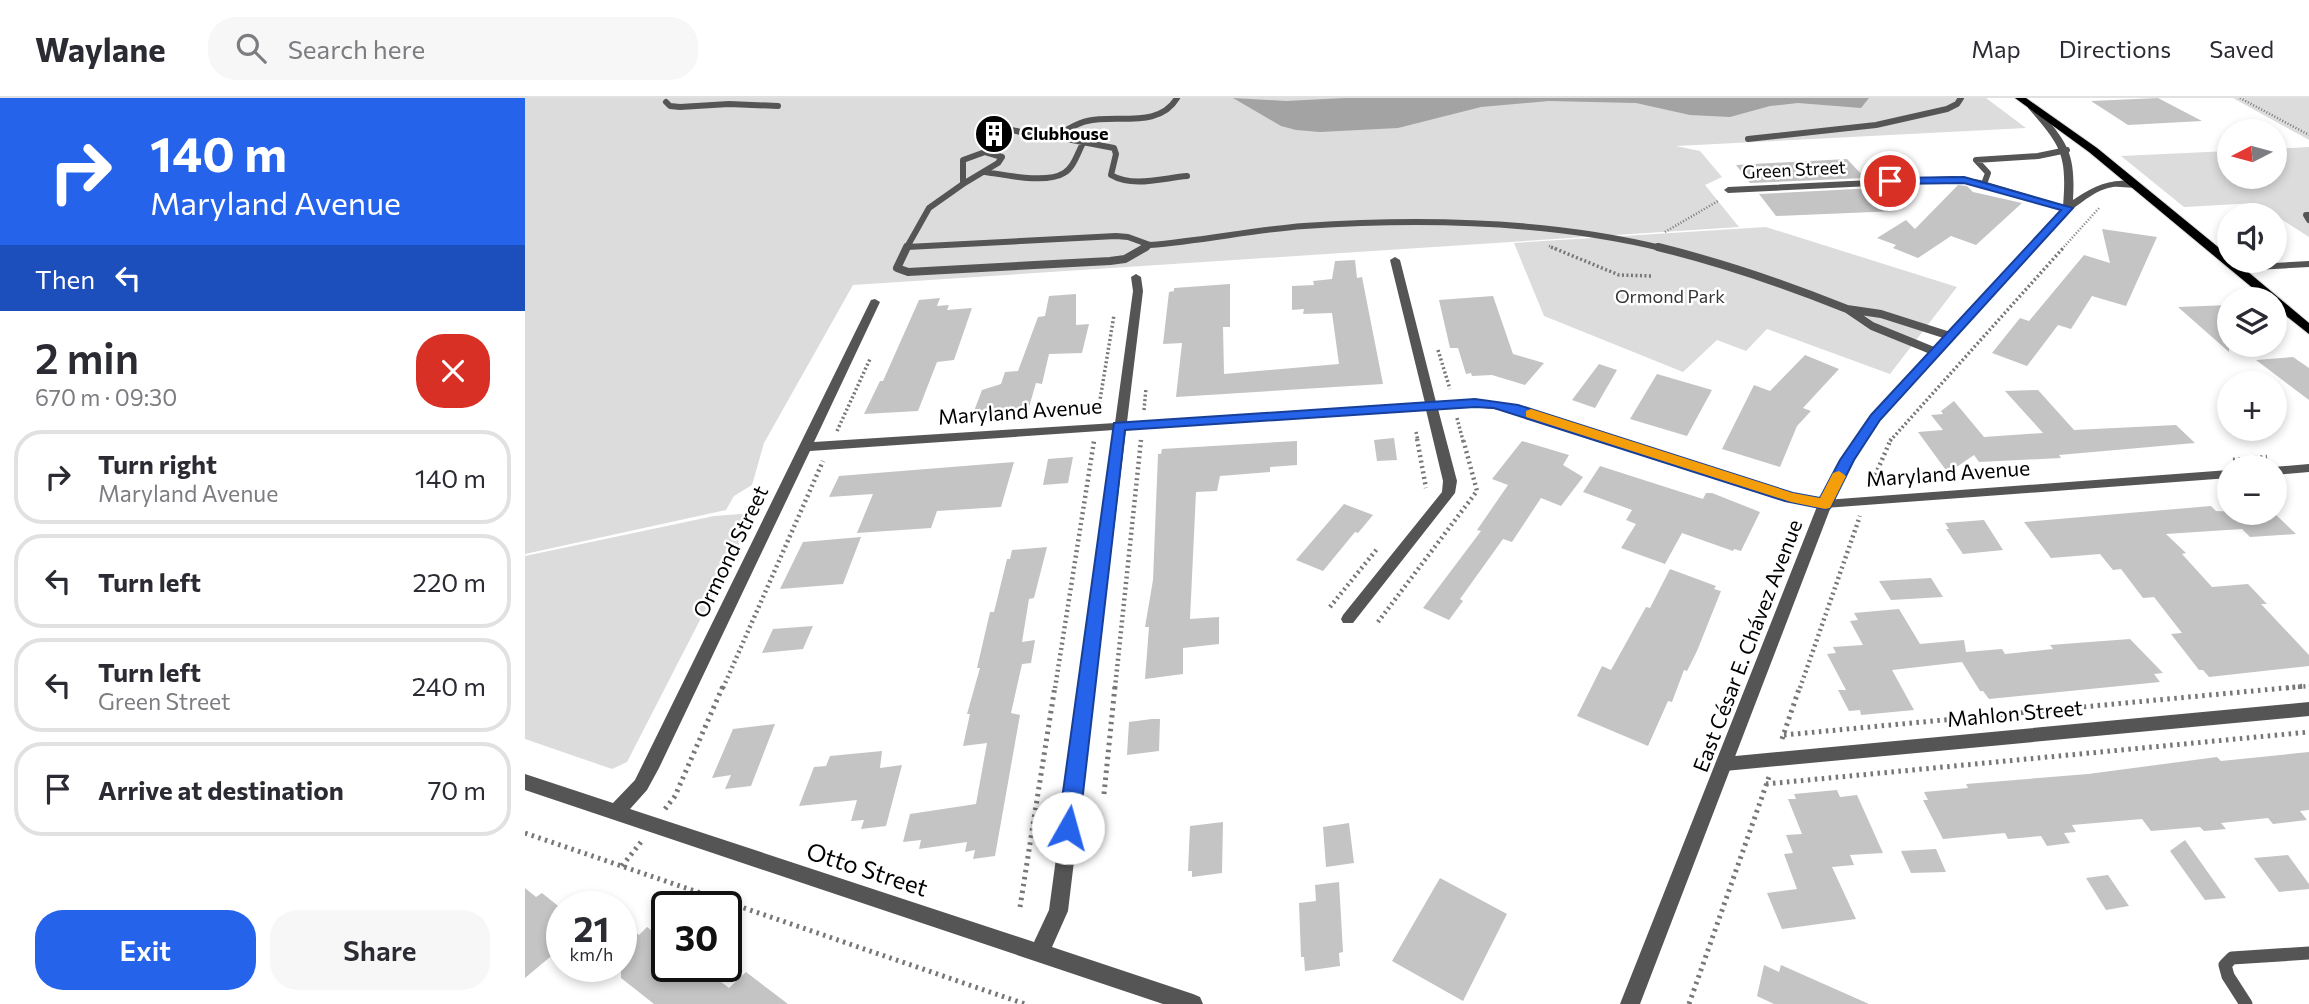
<!DOCTYPE html>
<html lang="en">
<head>
<meta charset="utf-8">
<style>
	body { margin:0; font-family:Commissioner,sans-serif; background:#f7f7f7; color:#2b2b33; height:100vh; display:flex; flex-direction:column; font-size:26px; white-space:nowrap }
	* { box-sizing:border-box; margin:0 }
	p { font-size:23px; color:#7c7c81 }
	.icon { flex:none; width:38px; height:38px; fill:none; stroke:currentColor; stroke-width:2; stroke-linecap:round; stroke-linejoin:round }
	.map { position:relative; flex:1; overflow:hidden }
	.details { display:flex; flex-direction:column; background:#fff; width:525px }
	.details>* { flex:none }
	.banner { background:#2563eb; color:#fff; overflow:hidden }
	.needle { width:46px; rotate:264deg }
	.fabs { position:absolute; left:1692px; top:21px; display:grid; gap:14px }
	.fabs a { display:grid; place-items:center; width:70px; height:70px; border-radius:50%; background:#fff; box-shadow:0 4px 10px #0003; font-size:35px }
	.speed { position:absolute; left:21px; top:793px; display:flex; gap:14px; font-size:35px; font-weight:700; text-align:center }
	.speed>* { display:grid; place-content:center; width:91px; height:91px; border-radius:50%; background:#fff; box-shadow:0 4px 10px #0003; line-height:1 }
	.speed small { font-size:18px; font-weight:400 }
	.speed .limit { border:4px solid #111; border-radius:10px; background:#fff; color:#111 }
	.pin { position:absolute; display:grid; place-items:center; width:60px; height:60px; color:#fff; margin:-30px; border:4px solid #fff; border-radius:50%; box-shadow:0 2px 7px #0007 }
	.me { position:absolute; width:77px; margin:-38px; rotate:7deg; stroke-linejoin:round; filter:drop-shadow(0 0 5px #0008) }
	.turn { display:flex; align-items:center; gap:24px; height:147px; padding:0 35px; font-size:32px }
	.turn .icon { width:91px; height:91px; stroke-width:2.5 }
	.turn b { display:block; font-size:49px; line-height:60px }
	.then { display:flex; align-items:center; height:66px; padding:0 35px; background:#0003; gap:14px; font-size:26px }
	.round { display:grid; place-items:center; flex:none; width:74px; height:74px; border-radius:28px; background:#f7f7f7 }
	.summary { display:flex; align-items:center; justify-content:space-between; height:119px; padding:0 35px }
	h1 { font-size:42px; font-weight:600; line-height:52px }
	.action { display:flex; gap:14px; margin-top:auto; padding:14px 35px }
	.action a { flex:1; height:80px; border-radius:28px; background:#2563eb; color:#fff; font-size:28px; font-weight:600; line-height:80px; text-align:center }
	.action a+a { background:#f7f7f7; color:#2b2b33 }
	ul { padding:0; list-style:none }
	li { display:flex; align-items:center; gap:21px; height:94px; margin:0 14px 10px; padding:0 21px; border:4px solid #e1e1e2; border-radius:28px }
	li div { flex:1 }
	li b { display:block; font-size:26px }
	li em { font-style:normal }
	header { display:flex; align-items:center; gap:42px; box-sizing:border-box; height:98px; padding:0 35px; background:#fff; border-bottom:2px solid #e1e1e2 }
	header strong { font-size:33px }
	nav { display:flex; gap:38px; margin-inline-start:auto; font-size:24px }
	.search { width:490px; height:63px; background:#f7f7f7; display:flex; align-items:center; gap:18px; box-sizing:border-box; padding:0 24px; border-radius:28px; color:#7c7c81; font-size:26px }
	main { display:flex; flex:1; min-height:0 }
	.map>svg:first-child { display:block }
	.green { fill:#dcdcdc }
	.water { fill:#a3a3a3 }
	.building { fill:#c4c4c4 }
	.lines { fill:none; stroke-linecap:round; stroke-linejoin:round }
	.primary-casing { stroke:#dbdbdb; stroke-width:2 }
	.path-far3 { stroke:#777; stroke-width:2.5; stroke-dasharray:1 2; stroke-linecap:butt }
	.path-far2 { stroke:#777; stroke-width:3.5; stroke-dasharray:2 2.5; stroke-linecap:butt }
	.path-far1 { stroke:#777; stroke-width:4.5; stroke-dasharray:2 3.5; stroke-linecap:butt }
	.path { stroke:#777; stroke-width:5; stroke-dasharray:2.5 4.5; stroke-linecap:butt }
	.service-far2 { stroke:#555; stroke-width:6 }
	.service-far1 { stroke:#555; stroke-width:8 }
	.service { stroke:#555; stroke-width:13 }
	.minor { fill:#555; fill-rule:evenodd }
	.tertiary { fill:#555; fill-rule:evenodd }
	.primary { fill:#000; fill-rule:evenodd }
	.route { fill:#2563eb; stroke:#184099; stroke-width:2 }
	.slow { fill:#f59e0b }
	.labels { text-anchor:middle; stroke-width:5; stroke-linejoin:round; paint-order:stroke }
	.far-poi-label { font-size:18px; font-weight:bold; fill:#000; stroke:#fff; text-anchor:start }
	.far-street-label { font-size:18px; fill:#000; stroke:#fff }
	.far-park-label { font-size:18px; fill:#333; stroke:#fff }
	.street-label { font-size:21px; fill:#000; stroke:#fff }
	.near-street-label { font-size:24px; fill:#000; stroke:#fff }
</style>
</head>
<body>
<header>
<strong>Waylane</strong>
<div class="search"><svg class="icon" aria-label="search" viewBox="0 0 24 24"><circle cx="10" cy="10" r="6"/><path d="M15 15l6 6"/></svg>Search here</div>
<nav><a>Map</a><a>Directions</a><a>Saved</a></nav>
</header>
<main>
<section class="details">
<div class="banner">
<div class="turn"><svg class="icon" aria-label="right" viewBox="0 0 24 24"><path d="M7 20v-9h11M14 6l5 5-5 5"/></svg><div><b>140 m</b>Maryland Avenue</div></div>
<div class="then">Then<svg class="icon" aria-label="left" viewBox="0 0 24 24"><path d="M17 20v-9H6M10 6l-5 5 5 5"/></svg></div>
</div>
<div class="summary"><div><h1>2 min</h1><p>670 m · 09:30</p></div><a class="round" style="background:#d93025;color:#fff"><svg class="icon" aria-label="close" viewBox="0 0 24 24"><path d="M6 6l12 12M18 6L6 18"/></svg></a></div>
<ul>
<li><svg class="icon" aria-label="right" viewBox="0 0 24 24"><path d="M7 20v-9h11M14 6l5 5-5 5"/></svg><div><b>Turn right</b><p>Maryland Avenue</p></div><em>140 m</em></li>
<li><svg class="icon" aria-label="left" viewBox="0 0 24 24"><path d="M17 20v-9H6M10 6l-5 5 5 5"/></svg><div><b>Turn left</b></div><em>220 m</em></li>
<li><svg class="icon" aria-label="left" viewBox="0 0 24 24"><path d="M17 20v-9H6M10 6l-5 5 5 5"/></svg><div><b>Turn left</b><p>Green Street</p></div><em>240 m</em></li>
<li><svg class="icon" aria-label="arrive" viewBox="0 0 24 24"><path d="M6 21V4h12l-3 4 3 4H6"/></svg><div><b>Arrive at destination</b></div><em>70 m</em></li>
</ul>
<div class="action"><a>Exit</a><a>Share</a></div>
</section>
<div class="map">
<svg width="1784" height="906" viewBox="0 0 1784 906">
	<rect width="100%" height="100%" fill="#fff"/>
	<path class="green" d="M 0,0 L 1461,0 L 1501,30 L 1151,48 L 1175,53 L 1197,79 L 1180,87 L 1214,129 L 328,187 L 239,345 L 227,387 L 209,398 L 201,412 L 0,456 Z
		M 1708,0 L 1784,0 L 1784,42 Z
		M 1784,49 L 1784,139 L 1731,105 L 1659,109 L 1596,58 L 1704,53 L 1704,79 L 1750,79 L 1750,51 Z
		M 1241,129 L 1432,189 L 1365,276 L 1242,231 L 1221,253 L 1192,242 L 1158,274 L 1019,218 L 989,145 Z
		M 230,415 L 102,664 L 87,671 L 0,641 L 0,458 L 189,418 Z"/>
	<path class="water" d="M 708,0 L 761,3 L 820,0 L 1344,0 L 1336,10 L 1273,5 L 1245,8 L 1205,19 L 1165,17 L 1111,5 L 1024,3 L 956,9 L 873,30 L 795,34 L 771,32 L 756,28 Z"/>
	<path class="building" d="M 1633,0 L 1677,23 L 1603,27 L 1566,3 Z
		M 1322,61 L 1340,80 L 1225,85 L 1211,67 Z
		M 1433,87 L 1442,88 L 1448,94 L 1497,105 L 1451,147 L 1426,138 L 1393,160 L 1368,150 L 1371,147 L 1352,140 L 1381,122 L 1390,131 Z
		M 1350,90 L 1372,113 L 1251,118 L 1234,96 Z
		M 1577,131 L 1632,139 L 1601,208 L 1567,198 L 1546,231 L 1533,227 L 1502,268 L 1467,255 L 1495,220 L 1504,223 L 1559,157 L 1585,165 Z
		M 830,162 L 832,180 L 837,179 L 858,286 L 651,299 L 657,245 L 638,246 L 644,194 L 649,193 L 649,190 L 705,186 L 705,229 L 698,229 L 699,276 L 814,266 L 807,215 L 778,216 L 779,211 L 767,212 L 767,188 L 789,187 L 788,183 L 807,181 L 810,163 Z
		M 551,196 L 551,227 L 564,226 L 557,255 L 524,256 L 517,286 L 511,285 L 504,309 L 449,313 L 457,292 L 476,286 L 480,274 L 493,273 L 513,219 L 520,218 L 524,198 Z
		M 968,198 L 988,256 L 1019,265 L 1000,287 L 967,277 L 947,278 L 946,275 L 941,276 L 933,250 L 925,250 L 914,202 Z
		M 415,200 L 412,208 L 424,207 L 422,212 L 447,210 L 429,262 L 412,264 L 393,313 L 339,316 L 355,283 L 358,283 L 394,202 Z
		M 1704,207 L 1704,254 L 1653,209 Z
		M 1280,257 L 1314,271 L 1278,310 L 1286,313 L 1272,328 L 1255,369 L 1197,351 L 1229,287 L 1245,293 Z
		M 1768,259 L 1784,270 L 1784,302 L 1731,262 Z
		M 1074,266 L 1092,272 L 1070,310 L 1047,302 Z
		M 1132,276 L 1187,292 L 1162,338 L 1105,321 Z
		M 1513,292 L 1549,332 L 1651,327 L 1670,345 L 1534,357 L 1536,360 L 1454,364 L 1449,357 L 1423,375 L 1393,334 L 1418,332 L 1406,317 L 1418,316 L 1416,313 L 1429,303 L 1459,339 L 1518,335 L 1480,293 Z
		M 869,340 L 872,362 L 852,363 L 849,342 Z
		M 772,343 L 772,367 L 745,369 L 745,374 L 695,378 L 692,393 L 671,394 L 665,521 L 694,519 L 694,546 L 658,550 L 658,576 L 620,581 L 624,529 L 620,529 L 628,482 L 633,356 L 636,356 L 637,351 Z
		M 997,343 L 1044,357 L 1038,367 L 1058,379 L 1036,408 L 1016,400 L 987,444 L 978,441 L 935,501 L 938,503 L 924,522 L 898,510 L 956,433 L 952,432 L 983,387 L 967,381 Z
		M 548,359 L 543,385 L 518,387 L 523,361 Z
		M 489,364 L 476,409 L 412,413 L 406,430 L 332,435 L 348,396 L 304,399 L 314,378 Z
		M 1075,368 L 1178,401 L 1181,395 L 1187,395 L 1235,414 L 1216,453 L 1209,451 L 1208,453 L 1157,435 L 1140,466 L 1096,450 L 1111,426 L 1101,422 L 1107,412 L 1058,394 Z
		M 819,406 L 848,417 L 833,435 L 830,434 L 798,473 L 771,462 Z
		M 1686,408 L 1691,413 L 1749,415 L 1771,436 L 1725,439 L 1717,431 L 1641,436 L 1661,455 L 1657,456 L 1687,489 L 1723,486 L 1742,506 L 1736,506 L 1784,557 L 1784,568 L 1684,579 L 1678,572 L 1674,572 L 1646,536 L 1657,535 L 1629,499 L 1618,500 L 1596,471 L 1588,472 L 1575,456 L 1526,460 L 1499,424 Z
		M 1459,422 L 1478,452 L 1438,456 L 1421,431 L 1424,431 L 1420,425 Z
		M 336,439 L 318,486 L 255,491 L 278,444 Z
		M 522,449 L 509,500 L 504,501 L 497,544 L 510,542 L 506,565 L 497,566 L 486,615 L 495,617 L 470,758 L 448,761 L 450,752 L 440,754 L 442,744 L 394,751 L 396,742 L 378,744 L 385,716 L 451,706 L 462,645 L 438,648 L 445,616 L 442,616 L 455,570 L 452,570 L 465,514 L 469,514 L 482,461 L 485,461 L 487,452 Z
		M 1145,471 L 1191,488 L 1189,491 L 1196,493 L 1172,553 L 1162,573 L 1159,572 L 1147,604 L 1143,603 L 1123,648 L 1052,618 L 1077,568 L 1086,572 L 1121,509 L 1125,510 Z
		M 1406,480 L 1418,499 L 1366,502 L 1354,483 Z
		M 1374,511 L 1395,546 L 1439,542 L 1441,554 L 1477,551 L 1480,556 L 1528,551 L 1525,547 L 1605,541 L 1638,575 L 1629,576 L 1635,584 L 1464,601 L 1458,593 L 1455,593 L 1437,564 L 1367,572 L 1389,612 L 1336,617 L 1335,612 L 1324,613 L 1313,592 L 1321,592 L 1302,556 L 1311,555 L 1308,549 L 1338,547 L 1325,523 L 1333,522 L 1329,515 Z
		M 288,528 L 278,551 L 237,555 L 248,531 Z
		M 627,621 L 635,621 L 634,653 L 602,657 L 604,624 Z
		M 250,626 L 226,688 L 200,691 L 206,677 L 187,680 L 208,631 Z
		M 357,653 L 355,670 L 377,667 L 361,728 L 336,731 L 339,722 L 326,723 L 332,702 L 274,708 L 289,669 L 301,668 L 305,658 Z
		M 1784,654 L 1784,712 L 1775,713 L 1782,722 L 1748,726 L 1743,720 L 1696,725 L 1701,731 L 1679,733 L 1675,729 L 1626,733 L 1617,721 L 1547,727 L 1551,734 L 1539,735 L 1545,745 L 1522,748 L 1516,738 L 1483,741 L 1480,735 L 1418,741 L 1398,702 L 1403,702 L 1399,694 L 1443,690 L 1441,686 L 1563,676 L 1692,659 L 1696,663 Z
		M 1312,692 L 1315,699 L 1332,697 L 1358,755 L 1325,757 L 1329,767 L 1307,769 L 1331,821 L 1257,831 L 1242,795 L 1272,791 L 1259,756 L 1268,755 L 1261,737 L 1277,736 L 1263,701 L 1271,701 L 1269,696 Z
		M 698,724 L 697,775 L 667,779 L 667,773 L 663,773 L 665,728 Z
		M 824,725 L 829,765 L 801,769 L 798,729 Z
		M 1660,742 L 1701,800 L 1680,802 L 1645,753 Z
		M 1411,751 L 1421,774 L 1386,775 L 1376,753 Z
		M 1763,757 L 1784,786 L 1784,791 L 1754,794 L 1729,760 Z
		M 1583,777 L 1604,808 L 1581,812 L 1561,780 Z
		M 915,780 L 982,816 L 938,903 L 867,863 Z
		M 814,784 L 818,854 L 814,855 L 815,868 L 780,873 L 779,859 L 776,859 L 774,805 L 791,803 L 790,787 Z
		M 0,790 L 11,799 L 17,795 L 37,811 L 37,849 L 0,880 Z
		M 96,824 L 114,837 L 122,829 L 142,844 L 142,868 L 175,868 L 204,890 L 221,874 L 263,906 L 129,906 L 96,880 Z
		M 1239,867 L 1254,874 L 1256,867 L 1344,906 L 1249,906 L 1232,898 Z"/>
	<g class="lines">
		<defs>
			<path id="primary" d="M 1490,0 L 1501,0 L 1572,50 L 1704,158 L 1704,163 L 1710,163 L 1784,225 L 1784,236 L 1750,209 L 1750,201 L 1741,201 L 1564,54 Z"/>
		</defs>
		<use href="#primary" class="primary-casing"/>
		<path class="path-far3" d="M 1715,0 L 1784,37
			M 1140,134 L 1193,103
			M 1024,148 L 1031,151
			M 1537,151 L 1575,109"/>
		<path class="path-far2" d="M 1026,149 L 1094,177 L 1128,178
			M 913,252 L 925,291
			M 619,312 L 621,290
			M 573,314 L 589,217
			M 932,320 L 938,343
			M 312,333 L 345,261
			M 891,334 L 893,343
			M 1365,343 L 1539,149"/>
		<path class="path-far1" d="M 892,341 L 901,390
			M 1708,362 L 1742,359
			M 1346,387 L 1366,341
			M 805,509 L 852,451
			M 853,524 L 952,393 L 938,341
			M 198,590 L 298,363
			M 530,590 L 569,343
			M 590,590 L 616,342
			M 1275,590 L 1335,418
			M 1762,590 L 1784,588"/>
		<path class="path" d="M 1259,637 L 1781,588
			M 1257,641 L 1275,588
			M 1241,686 L 1784,634
			M 579,696 L 590,588
			M 140,711 L 150,698 L 198,588
			M 0,735 L 500,906
			M 97,768 L 116,744
			M 495,809 L 530,588
			M 1164,906 L 1244,679"/>
		<path class="service-far2" d="M 141,4 L 145,8 L 155,9 L 204,6 L 253,8
			M 457,32 C 480,25 498,38 521,38 C 536,38 548,26 562,23 C 591,16 634,31 652,0
			M 526,38 L 589,50 L 591,56 L 586,77 C 608,90 638,80 662,78
			M 1223,41 L 1351,27 L 1422,11 L 1432,6 L 1436,0
			M 460,54 L 477,59 L 473,65 L 438,86 L 438,62 Z
			M 460,74 C 480,77 522,86 539,75 C 548,70 552,57 557,47 L 554,43
			M 438,86 L 404,110 L 382,149 L 591,138 L 603,139 L 625,147 C 677,143 727,132 779,128 C 898,120 1023,122 1140,151
			M 1459,86 L 1463,75 L 1451,62 L 1513,58 L 1542,52
			M 1784,117 L 1781,117 L 1784,122
			M 618,151 L 625,147"/>
		<path class="service-far1" d="M 382,149 L 372,170 L 383,174 L 585,163 L 600,161 L 621,149
			M 1133,149 C 1198,165 1260,186 1322,211
			M 1411,254 L 1347,228 L 1322,211 L 1356,216 L 1425,238"/>
		<path class="service" d="M 1721,906 L 1703,878 L 1700,867 L 1707,860 L 1784,855"/>
		<path class="minor" d="M 1429,78 L 1455,82 L 1548,110 L 1543,113 L 1451,87 L 1429,84 L 1203,95 L 1199,92 L 1203,89 Z
			M 870,159 L 875,162 L 911,304 L 950,301 L 992,307 L 1268,395 L 1300,402 L 1704,372 L 1704,380 L 1300,410 L 1261,402 L 986,313 L 950,309 L 913,311 L 932,383 L 930,395 L 828,525 L 818,525 L 816,521 L 818,517 L 917,394 L 918,383 L 901,312 L 601,332 L 543,813 L 527,849 L 668,896 L 675,899 L 678,906 L 638,906 L 0,692 L 0,676 L 88,705 L 110,682 L 346,202 L 350,201 L 355,204 L 289,344 L 590,325 L 608,193 L 606,179 L 611,176 L 616,179 L 618,193 L 602,324 L 900,305 L 865,162 ZM 589,332 L 524,812 L 509,844 L 105,711 L 122,692 L 134,670 L 285,353 Z
			M 1784,163 L 1784,169 L 1712,173 L 1707,170 L 1712,167 Z
			M 1784,366 L 1784,374 L 1750,377 L 1748,369 Z
			M 1784,604 L 1784,618 L 1200,673 L 1194,671 L 1191,666 L 1194,661 L 1200,659 Z"/>
		<path class="tertiary" d="M 1503,6 L 1509,6 C 1541,43 1551,52 1548,102 C 1567,89 1594,75 1616,88 C 1608,92 1598,88 1588,89 C 1572,91 1559,103 1546,112 L 1355,321 L 1328,362 L 1307,406 L 1115,906 L 1095,906 L 1293,406 L 1316,362 L 1347,316 L 1538,109 C 1542,57 1537,49 1503,10 Z"/>
		<use href="#primary" class="primary"/>
	</g>
	<path class="route" d="M 1439,79 L 1548,110 L 1355,322 L 1329,362 L 1305,410 L 1300,411 L 1260,403 L 969,310 L 950,309 L 600,332 L 554,730 L 551,736 L 543,739 L 536,736 L 533,730 L 589,325 L 950,301 L 993,307 L 1268,395 L 1295,400 L 1315,362 L 1346,317 L 1536,112 L 1439,85 L 1365,86 L 1360,83 L 1365,80 Z"/>
	<path class="slow" d="M 1006,311 L 1268,395 L 1295,400 L 1308,375 L 1314,373 L 1321,378 L 1305,410 L 1300,411 L 1266,404 L 1001,319 L 1001,313 Z"/>
	<defs>
		<symbol id="building-disc" viewBox="-11 -11 22 22"><circle r="9.5" fill="#000" stroke="#fff"/><path d="M-4-6H4V6H1V3H-1V6H-4ZM-2.5-4.3h1.7v1.8h-1.7ZM.8-4.3h1.7v1.8H.8ZM-2.5-1h1.7V.8h-1.7ZM.8-1h1.7V.8H.8Z" fill="#fff"/></symbol>
	</defs>
	<g fill-rule="evenodd">
		<use href="#building-disc" x="447" y="14" width="44" height="44"/>
	</g>
	<g class="labels">
		<g class="far-poi-label">
			<text x="496" y="42">Clubhouse</text>
		</g>
		<g class="far-street-label">
			<text transform="translate(1269 72) rotate(-3)" y="6">Green Street</text>
		</g>
		<g class="far-park-label">
			<text x="1145" y="205">Ormond Park</text>
		</g>
		<g class="street-label">
			<text transform="translate(495 314) rotate(-4)" y="7">Maryland Avenue</text>
			<text transform="translate(1423 376) rotate(-4)" y="7">Maryland Avenue</text>
			<text transform="translate(206 454) rotate(-64)" y="7">Ormond Street</text>
			<text transform="translate(1223 548) rotate(-69)" y="7">East César E. Chávez Avenue</text>
			<text transform="translate(1490 616) rotate(-5)" y="7">Mahlon Street</text>
		</g>
		<g class="near-street-label">
			<text transform="translate(342 772) rotate(18)" y="8">Otto Street</text>
		</g>
	</g>
</svg>
<div class="fabs">
<a><svg class="needle" viewBox="-14 -14 28 28"><path d="M0-13l5 13h-10z" fill="#e53935"/><path d="M0 13l5-13h-10z" fill="#7c7c81"/></svg></a>
<a><svg class="icon" aria-label="sound" viewBox="0 0 24 24"><path d="M4 9h4l5-4v14l-5-4H4zM17 9q2 3 0 6"/></svg></a>
<a><svg class="icon" aria-label="layers" viewBox="0 0 24 24"><path d="M12 4l9 5-9 5-9-5zM3 14l9 5 9-5"/></svg></a>
<a>+</a>
<a>−</a>
</div>
<div class="speed"><div>21<small>km/h</small></div><div class="limit">30</div></div>
<div class="pin" style="left:1365px;top:83px;background:#d93025"><svg class="icon" aria-label="arrive" viewBox="0 0 24 24"><path d="M6 21V4h12l-3 4 3 4H6"/></svg></div>
<svg class="me" style="left:543px;top:730px" viewBox="-20 -20 40 40"><circle r="19" fill="#fff"/><path d="M0-13L10 11 0 6-10 11z" fill="#2563eb"/></svg>
</div>
</main>
</body>
</html>
